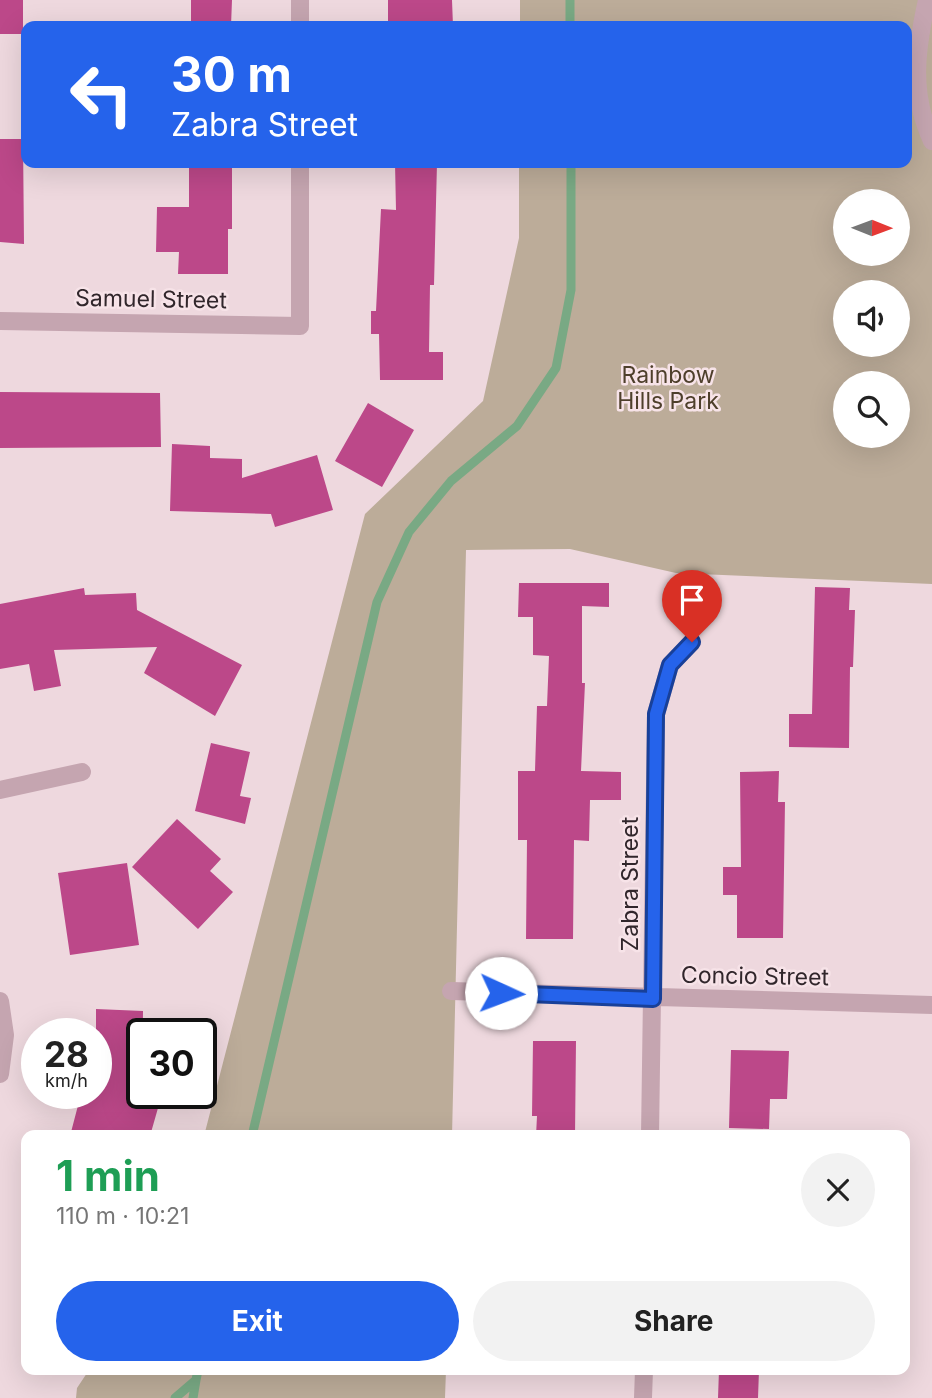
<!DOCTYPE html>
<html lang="en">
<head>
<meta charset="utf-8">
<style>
	body { margin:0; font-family:Inter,sans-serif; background:#f2f2f2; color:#222; height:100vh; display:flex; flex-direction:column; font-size:26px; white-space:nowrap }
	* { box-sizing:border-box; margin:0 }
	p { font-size:23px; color:#767676 }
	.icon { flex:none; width:38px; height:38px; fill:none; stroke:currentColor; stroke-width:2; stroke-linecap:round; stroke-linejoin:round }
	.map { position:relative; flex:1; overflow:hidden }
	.drawer { position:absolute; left:21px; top:1130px; width:889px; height:245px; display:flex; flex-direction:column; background:#fff; border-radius:14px; box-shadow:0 7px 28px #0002 }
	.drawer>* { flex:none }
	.banner { position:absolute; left:21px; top:21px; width:891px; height:147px; border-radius:14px; box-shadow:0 7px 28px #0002; background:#2563eb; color:#fff; overflow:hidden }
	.needle { width:46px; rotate:91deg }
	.tools { position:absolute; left:833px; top:189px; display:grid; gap:14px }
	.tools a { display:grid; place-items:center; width:77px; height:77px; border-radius:50%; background:#fff; box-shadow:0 7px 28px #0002; font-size:35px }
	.speed { position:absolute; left:21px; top:1018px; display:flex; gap:14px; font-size:35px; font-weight:700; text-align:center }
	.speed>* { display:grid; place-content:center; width:91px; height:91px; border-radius:50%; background:#fff; box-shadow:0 7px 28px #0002; line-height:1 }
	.speed small { font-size:18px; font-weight:400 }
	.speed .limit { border:4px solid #111; border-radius:10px; background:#fff; color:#111 }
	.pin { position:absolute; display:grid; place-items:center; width:60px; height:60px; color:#fff; margin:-72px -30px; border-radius:50% 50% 50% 0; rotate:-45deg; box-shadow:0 0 7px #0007 }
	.pin .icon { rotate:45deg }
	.me { position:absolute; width:77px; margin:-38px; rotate:92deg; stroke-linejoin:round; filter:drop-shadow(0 0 5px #0008) }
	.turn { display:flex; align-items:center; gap:24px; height:147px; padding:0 35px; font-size:32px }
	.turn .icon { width:91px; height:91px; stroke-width:2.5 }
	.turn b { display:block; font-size:49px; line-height:60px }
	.round { display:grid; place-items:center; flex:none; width:74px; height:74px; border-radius:37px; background:#f2f2f2 }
	.summary { display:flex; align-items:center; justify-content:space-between; height:119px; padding:0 35px }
	h1 { font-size:42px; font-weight:700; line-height:52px; color:#1e9e55 }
	.cta { display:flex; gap:14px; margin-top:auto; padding:14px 35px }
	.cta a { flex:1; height:80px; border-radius:42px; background:#2563eb; color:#fff; font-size:28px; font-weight:700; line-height:80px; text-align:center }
	.cta a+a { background:#f2f2f2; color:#222 }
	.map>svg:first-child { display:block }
	.green { fill:#bcac99; fill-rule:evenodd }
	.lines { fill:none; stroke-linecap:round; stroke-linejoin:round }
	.stream { stroke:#79a984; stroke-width:9 }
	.building { fill:#bc4889 }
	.minor { stroke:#c5a5b0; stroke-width:18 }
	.route-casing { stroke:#184099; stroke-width:18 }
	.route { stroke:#2563eb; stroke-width:12 }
	.labels { text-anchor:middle; stroke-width:5; stroke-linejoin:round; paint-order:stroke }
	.street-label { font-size:23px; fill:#31262b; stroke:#f7e3e8 }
	.park-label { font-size:23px; fill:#4e3f2b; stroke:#f7e3e8 }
</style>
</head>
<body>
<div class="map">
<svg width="932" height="1398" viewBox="0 0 932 1398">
	<rect width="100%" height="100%" fill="#eed8de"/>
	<path class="green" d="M 520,0 L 932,0 L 932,584 L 676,573 L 570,549 L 466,550 L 452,1136 L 204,1136 L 365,514 L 483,401 L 519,238 L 519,163 L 906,163 L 906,26 L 520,26 ZM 845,201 L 898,201 L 898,254 L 845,254 ZM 845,292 L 898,292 L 898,345 L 845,345 ZM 845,383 L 898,383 L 898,436 L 845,436 Z
		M 89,1370 L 446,1370 L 445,1398 L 76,1398 L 77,1388 Z"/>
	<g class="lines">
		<path class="stream" d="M 570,0 L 570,26
			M 252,1136 L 377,602 L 409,532 L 451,481 L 517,426 L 556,368 L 571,290 L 571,163
			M 175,1398 L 196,1380 L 198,1370
			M 193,1398 L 196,1380"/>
	</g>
	<path class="building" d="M 0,0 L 23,0 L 23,34 L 0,34 Z
		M 191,0 L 232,0 L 231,26 L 191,26 Z
		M 388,0 L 452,0 L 453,26 L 388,26 Z
		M 0,139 L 23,139 L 24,244 L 0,242 Z
		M 189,163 L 232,163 L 232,229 L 228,229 L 228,274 L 178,274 L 179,252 L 156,252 L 157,207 L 189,207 Z
		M 395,163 L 437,163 L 434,285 L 430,285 L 429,352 L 443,352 L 443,380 L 380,380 L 379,334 L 371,334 L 371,311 L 376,311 L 381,209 L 396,210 Z
		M 0,392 L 160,393 L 161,447 L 0,448 Z
		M 368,403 L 414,430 L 382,487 L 335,461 Z
		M 172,444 L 210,446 L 210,458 L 242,459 L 242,478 L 317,455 L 333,510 L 275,527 L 271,514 L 170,511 Z
		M 519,583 L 609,583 L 609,607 L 582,606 L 582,683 L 585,683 L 581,771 L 621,772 L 621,800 L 590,800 L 589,841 L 574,840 L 573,939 L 526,939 L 527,840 L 518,840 L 518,771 L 535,771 L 537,706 L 547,706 L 549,656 L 533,655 L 533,617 L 518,617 Z
		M 815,587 L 850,588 L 849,610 L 855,610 L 853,667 L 850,667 L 849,748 L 789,747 L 789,714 L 812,714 Z
		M 84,588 L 85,595 L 136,593 L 137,610 L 242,665 L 215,716 L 144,673 L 157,647 L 54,650 L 61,686 L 34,691 L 29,664 L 0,669 L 0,604 Z
		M 211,743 L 250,752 L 240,796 L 251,798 L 245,824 L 195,811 Z
		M 779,771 L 778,802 L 785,802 L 783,938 L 737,938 L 737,895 L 723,895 L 723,867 L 741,867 L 740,772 Z
		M 177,819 L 221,859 L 210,871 L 233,892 L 198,929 L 132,867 Z
		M 127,863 L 139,945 L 70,955 L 58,873 Z
		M 96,1009 L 143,1011 L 142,1103 L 158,1108 L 150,1136 L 70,1136 L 81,1094 L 96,1094 Z
		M 533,1041 L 576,1041 L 575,1136 L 536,1136 L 537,1116 L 532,1116 Z
		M 731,1050 L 789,1051 L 787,1099 L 770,1099 L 769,1129 L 729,1128 Z
		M 719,1370 L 759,1370 L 758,1398 L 718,1398 Z"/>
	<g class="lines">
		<path class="minor" d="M 300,0 L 300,26
			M 927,0 C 916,50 910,93 932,141
			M 0,321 L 300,326 L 300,163
			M 0,790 L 82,772
			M 451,991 L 932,1005
			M 0,1001 L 5,1035 L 0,1074
			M 650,1136 L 656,714 L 670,665 L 692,642
			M 643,1398 L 644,1370"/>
	</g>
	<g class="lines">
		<defs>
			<path id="route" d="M 501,993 L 653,999 L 656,714 L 670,665 L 692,642"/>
		</defs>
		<use href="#route" class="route-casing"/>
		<use href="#route" class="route"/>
	</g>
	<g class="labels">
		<g class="street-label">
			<text transform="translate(151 299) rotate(1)" y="8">Samuel Street</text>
			<text transform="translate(630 884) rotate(-90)" y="8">Zabra Street</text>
			<text transform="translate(755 976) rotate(1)" y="8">Concio Street</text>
		</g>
		<g class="park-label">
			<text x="668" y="383">Rainbow<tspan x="668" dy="26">Hills Park</tspan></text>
		</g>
	</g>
</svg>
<div class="tools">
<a><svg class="needle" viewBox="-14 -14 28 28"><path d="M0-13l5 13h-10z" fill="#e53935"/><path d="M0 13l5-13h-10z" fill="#767676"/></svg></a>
<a><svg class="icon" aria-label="sound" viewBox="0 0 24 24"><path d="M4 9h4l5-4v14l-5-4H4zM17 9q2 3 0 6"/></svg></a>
<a><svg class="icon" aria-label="search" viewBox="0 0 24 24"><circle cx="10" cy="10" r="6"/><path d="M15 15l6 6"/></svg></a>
</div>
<div class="speed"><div>28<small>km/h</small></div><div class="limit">30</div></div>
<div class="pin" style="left:692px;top:642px;background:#d93025"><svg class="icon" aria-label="arrive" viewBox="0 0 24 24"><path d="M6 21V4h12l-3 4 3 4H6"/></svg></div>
<svg class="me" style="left:501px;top:993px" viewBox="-20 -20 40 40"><circle r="19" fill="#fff"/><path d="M0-13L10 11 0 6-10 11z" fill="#2563eb"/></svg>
<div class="banner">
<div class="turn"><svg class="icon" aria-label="left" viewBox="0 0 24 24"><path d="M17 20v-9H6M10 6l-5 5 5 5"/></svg><div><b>30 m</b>Zabra Street</div></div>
</div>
<section class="drawer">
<div class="summary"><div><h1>1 min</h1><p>110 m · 10:21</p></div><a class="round"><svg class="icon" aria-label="close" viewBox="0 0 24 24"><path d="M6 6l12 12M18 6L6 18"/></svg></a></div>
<div class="cta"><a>Exit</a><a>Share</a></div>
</section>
</div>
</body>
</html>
